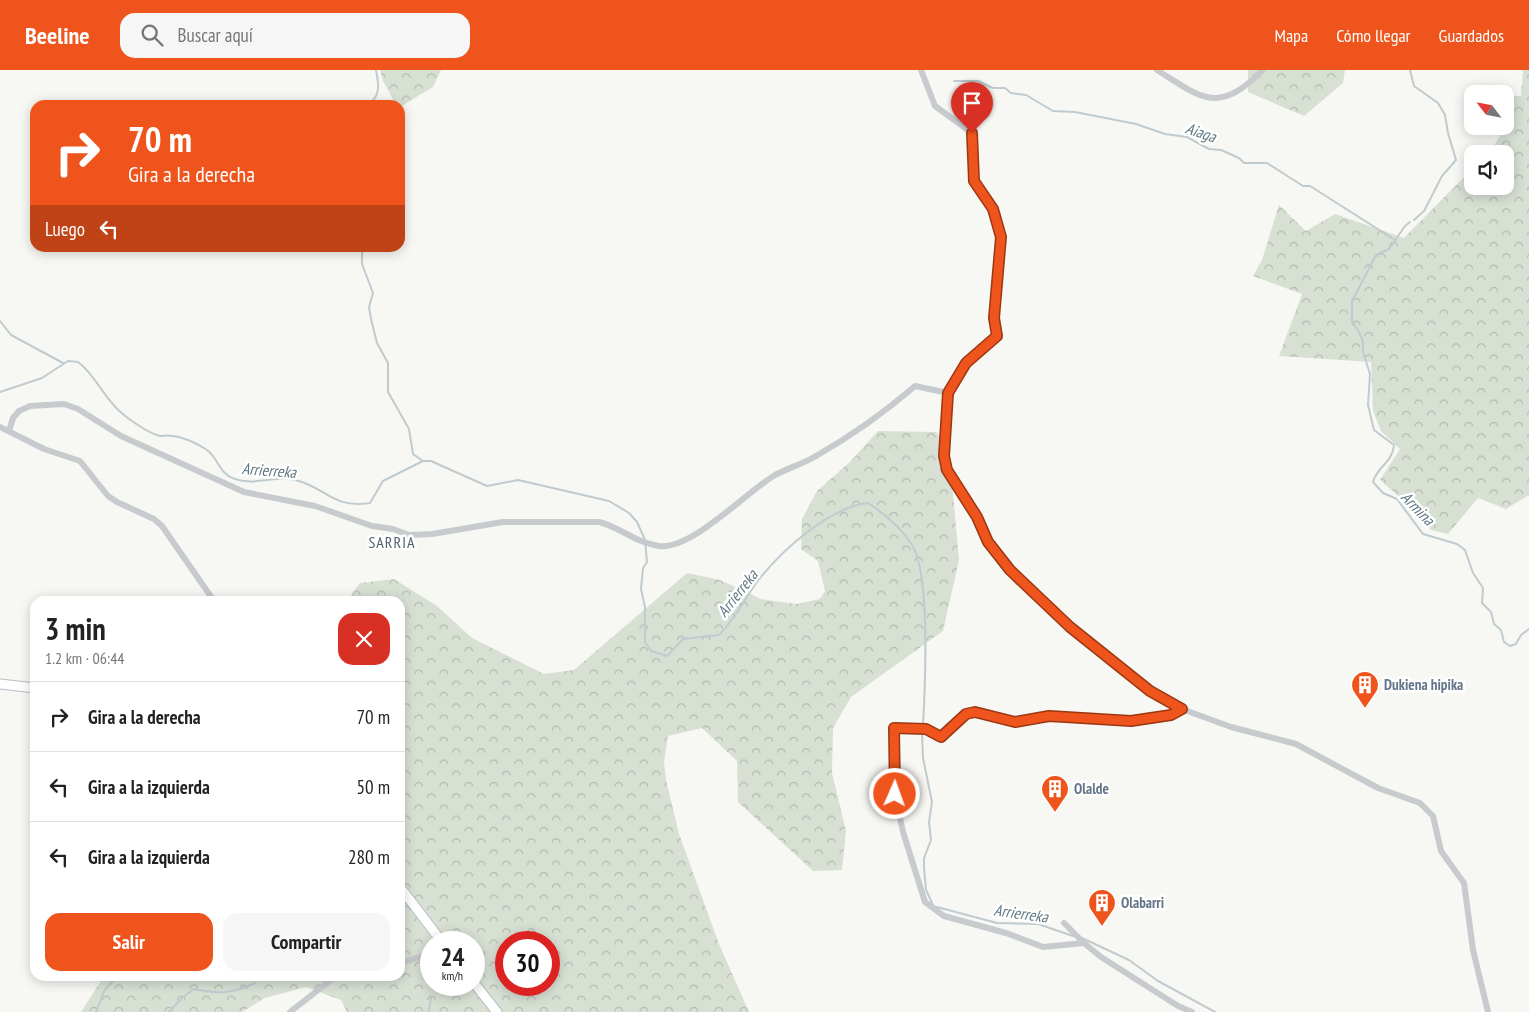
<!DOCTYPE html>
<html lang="es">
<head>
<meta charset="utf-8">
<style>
	body { margin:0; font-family:"PT Sans Narrow",sans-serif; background:#f6f6f6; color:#222; height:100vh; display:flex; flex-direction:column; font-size:19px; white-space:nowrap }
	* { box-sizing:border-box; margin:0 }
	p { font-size:16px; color:#767676 }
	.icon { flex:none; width:28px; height:28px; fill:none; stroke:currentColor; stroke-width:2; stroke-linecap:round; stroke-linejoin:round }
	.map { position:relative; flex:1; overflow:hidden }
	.sheet { position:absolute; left:30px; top:526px; width:375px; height:385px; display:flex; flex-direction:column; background:#fff; border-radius:15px; box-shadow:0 2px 12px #0003 }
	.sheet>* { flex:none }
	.hud { position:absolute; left:30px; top:30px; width:375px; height:152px; border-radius:15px; box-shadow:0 2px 12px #0003; background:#ef541c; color:#fff; overflow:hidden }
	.needle { width:32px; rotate:302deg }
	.tools { position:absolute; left:1464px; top:15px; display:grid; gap:10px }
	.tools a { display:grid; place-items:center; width:50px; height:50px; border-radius:10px; background:#fff; box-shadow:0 2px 12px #0003; font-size:25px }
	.speed { position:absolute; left:420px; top:861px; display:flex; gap:10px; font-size:25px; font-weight:700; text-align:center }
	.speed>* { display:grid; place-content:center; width:65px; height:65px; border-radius:50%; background:#fff; box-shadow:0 2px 12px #0003; line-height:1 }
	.speed small { font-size:12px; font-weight:400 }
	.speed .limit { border:8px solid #d22; background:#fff; color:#111 }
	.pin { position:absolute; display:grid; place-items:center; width:42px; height:42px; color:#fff; margin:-51px -21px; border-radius:50% 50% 50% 0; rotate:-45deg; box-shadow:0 0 5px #0007 }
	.pin .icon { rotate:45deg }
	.me { position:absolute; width:55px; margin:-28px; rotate:2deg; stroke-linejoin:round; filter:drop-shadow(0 0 4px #0008) }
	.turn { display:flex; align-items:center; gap:18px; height:105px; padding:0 15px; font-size:22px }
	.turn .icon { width:65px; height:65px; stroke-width:2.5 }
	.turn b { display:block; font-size:35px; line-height:42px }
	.then { display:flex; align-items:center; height:48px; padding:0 15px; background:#0003; gap:10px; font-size:19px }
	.round { display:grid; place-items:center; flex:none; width:52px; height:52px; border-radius:15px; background:#f6f6f6 }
	.head { display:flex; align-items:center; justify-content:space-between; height:85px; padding:0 15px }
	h1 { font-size:30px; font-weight:800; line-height:38px }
	.action { display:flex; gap:10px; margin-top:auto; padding:10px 15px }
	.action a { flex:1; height:58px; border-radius:15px; background:#ef541c; color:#fff; font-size:20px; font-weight:800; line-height:58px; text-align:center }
	.action a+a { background:#f6f6f6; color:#222 }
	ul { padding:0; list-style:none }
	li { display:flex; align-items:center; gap:15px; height:70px; padding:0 15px; border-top:1px solid #e0e0e0 }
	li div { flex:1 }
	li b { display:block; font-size:19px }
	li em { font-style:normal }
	header { display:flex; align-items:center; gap:30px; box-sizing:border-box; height:70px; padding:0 25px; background:#ef541c; color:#fff }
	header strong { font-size:24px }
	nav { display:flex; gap:28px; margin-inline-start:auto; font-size:18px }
	.search { width:350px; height:45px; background:#f6f6f6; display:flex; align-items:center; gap:12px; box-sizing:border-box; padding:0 18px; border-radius:15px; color:#767676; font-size:19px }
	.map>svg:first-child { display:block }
	.forest { fill:url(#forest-crowns); fill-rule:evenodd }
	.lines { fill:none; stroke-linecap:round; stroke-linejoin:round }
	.stream { stroke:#c0cbcf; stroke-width:2 }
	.secondary-casing { stroke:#b9bec3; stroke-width:11 }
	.street { stroke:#c7cbce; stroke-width:6 }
	.secondary { stroke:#fff; stroke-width:9 }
	.route-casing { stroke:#9b3712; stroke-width:12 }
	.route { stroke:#ef541c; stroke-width:9 }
	.labels { text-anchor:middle; stroke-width:5; stroke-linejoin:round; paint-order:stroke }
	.poi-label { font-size:15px; font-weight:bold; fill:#647687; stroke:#fff; text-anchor:start }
	.water-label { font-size:16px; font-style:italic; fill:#5f7883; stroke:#fff }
	.neighbourhood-label { font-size:16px; letter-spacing:1px; fill:#53606c; stroke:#fff }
</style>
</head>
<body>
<header>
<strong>Beeline</strong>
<div class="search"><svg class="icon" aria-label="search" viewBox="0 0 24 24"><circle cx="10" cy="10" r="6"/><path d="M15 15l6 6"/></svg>Buscar aquí</div>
<nav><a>Mapa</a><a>Cómo llegar</a><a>Guardados</a></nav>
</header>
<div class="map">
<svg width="1529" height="942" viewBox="0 0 1529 942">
	<defs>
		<pattern id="forest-crowns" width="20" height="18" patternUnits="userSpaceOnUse" patternTransform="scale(1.25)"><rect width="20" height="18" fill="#d8e0d4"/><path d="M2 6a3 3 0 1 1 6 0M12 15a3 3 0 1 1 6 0" fill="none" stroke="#b3bab2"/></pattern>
	</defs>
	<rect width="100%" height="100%" fill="#f7f7f4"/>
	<path class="forest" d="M 380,0 L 441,0 L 433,17 L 400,37 L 400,35 L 396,35 L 383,11 Z
		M 1248,0 L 1345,0 L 1343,13 L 1304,46 L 1248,22 Z
		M 1523,0 L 1529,0 L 1529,425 L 1506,439 L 1478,428 L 1448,464 L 1431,460 L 1419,444 L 1380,410 L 1400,379 L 1381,361 L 1373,341 L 1371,292 L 1279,286 L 1302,224 L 1253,206 L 1262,190 L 1279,135 L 1306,161 L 1335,144 L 1404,168 L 1472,99 L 1472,116 L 1505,116 L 1505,84 L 1488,84 L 1510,52 L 1505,49 L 1505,26 L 1521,26 Z
		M 878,361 L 936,362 L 949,381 L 959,490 L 943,561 L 851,627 L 833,658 L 832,703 L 846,761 L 842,800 L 813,801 L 738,732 L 737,691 L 702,658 L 668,666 L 664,692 L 666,710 L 679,764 L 719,874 L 749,942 L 347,942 L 341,930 L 306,917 L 265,928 L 242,942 L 81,942 L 104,906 L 400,906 L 400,730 L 403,710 L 400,696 L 400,531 L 347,531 L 360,513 L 394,509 L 437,536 L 472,568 L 544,604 L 574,600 L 687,503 L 720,510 L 761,529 L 796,534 L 820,529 L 825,521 L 818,491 L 801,479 L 802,449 L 817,421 L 850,392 ZM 431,872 L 474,872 L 474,915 L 431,915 ZM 506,872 L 549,872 L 549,915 L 506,915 Z"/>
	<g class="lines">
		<path class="stream" d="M 1410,0 L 1414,16 L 1438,33 L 1445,45 L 1448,63 L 1456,90 L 1442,106 L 1424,141 L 1414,150
			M 954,11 L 978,11 L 993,18 L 1005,18 L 1011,23 L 1026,25 L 1053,41 L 1075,42 L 1136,54 L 1165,64 L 1187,67 L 1209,79 L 1221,80 L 1239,88 L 1244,93 L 1267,93 L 1303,116 L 1310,116 L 1395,170
			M 372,35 L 372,31 C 381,23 378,11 376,0
			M 1410,152 L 1405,156 L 1389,179 L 1376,185 L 1352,231 L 1352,252 L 1358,260 L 1363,271 L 1363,282 L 1370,304 L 1368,335 L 1374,360 L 1394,375 C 1393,392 1376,398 1373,412 L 1383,423 L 1397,429 L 1423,464 L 1457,474 L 1465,480 L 1473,503 L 1483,518 L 1482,533 L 1491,542 L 1494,554 L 1501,560 L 1504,572 L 1510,576 L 1516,574 L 1521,565 L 1529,559
			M 366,178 L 362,183 L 362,194 L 373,223 L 369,237 L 371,249 L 377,273 L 388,293 L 388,322 L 409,359 L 413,384 L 423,391
			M 0,251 L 11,265 L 63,293
			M 0,322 L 42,308 L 68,291 L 78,292 C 97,306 104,330 124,345 C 133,352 149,363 160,366 C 164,366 168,365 172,366 C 183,367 197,373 207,380 C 219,389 219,404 235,409 C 254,416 276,405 295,410 C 326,417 332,439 370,433 L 383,411 L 423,391 L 431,391 L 487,416 L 518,410 L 609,431 L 629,443 L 637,452 L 645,470 L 647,492 L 643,498 L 641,519 L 645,537 L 645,572 L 651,581 L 667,586 L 683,569 L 719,565 C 734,550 744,530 757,512 C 780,482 829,437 868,433 C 885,444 901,457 912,475 C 931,505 925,618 923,657
			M 922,661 L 923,688 L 932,732 L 929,752 L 931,770 L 924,788 L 924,798 L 926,820 L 933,835
			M 937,837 L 997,853 L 1038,854 L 1073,866
			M 1082,868 L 1129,890 L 1158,911 L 1215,942
			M 96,942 L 104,921 L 117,906
			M 169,942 L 182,928 L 194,919 C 219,924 232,924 255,913
			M 429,942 L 431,928"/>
		<defs>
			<path id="secondary" d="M 0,614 L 35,618
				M 400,817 L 442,872
				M 474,913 L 497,942"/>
		</defs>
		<use href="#secondary" class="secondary-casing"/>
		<path class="street" d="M 921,0 L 935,36 L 972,63 L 974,111 L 993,139 L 1001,167 L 994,248 L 997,266 L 966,293 L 948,323 L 946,331 L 944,393 L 957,418 L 977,447 L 988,472 L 1010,500 L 1062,550 L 1160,628 L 1182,639 L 1231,657 L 1296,674 L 1378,718 L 1420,733 L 1433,746 L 1441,781 L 1464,813 L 1473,880 L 1488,942
			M 1157,0 C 1203,29 1218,45 1263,0
			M 0,357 L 44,379 L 80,391 L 108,426 L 117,432 L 154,449 L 162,456 L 214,531
			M 9,361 L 13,348 L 19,341 L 30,336 L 64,334 L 78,339 L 121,366 L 244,422 L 315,436 L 372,456 L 393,459 L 409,465 L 432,464 L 503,452 L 599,452 C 620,457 636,473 659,476 C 692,480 746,422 775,405 C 788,398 803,394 816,386 C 851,366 885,342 915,316 L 948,323
			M 1182,639 L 1171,645 L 1121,651 L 1049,646 L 1015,652 L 975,642 L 966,644 L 941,667 L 926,659 L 894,658 L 895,724 L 903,762 L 925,832 L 944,846 L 1006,863 L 1043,877 L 1084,873 L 1101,887 L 1178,936 L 1192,942
			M 1064,853 L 1084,873
			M 400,893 L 431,884
			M 290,942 L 336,906"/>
		<use href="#secondary" class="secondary"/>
	</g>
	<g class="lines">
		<defs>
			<path id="route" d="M 895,724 L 894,658 L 926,659 L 941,667 L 966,644 L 975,642 L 1015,652 L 1049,646 L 1131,651 L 1171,645 L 1182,639 L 1150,621 L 1070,557 L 1010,500 L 988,472 L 977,447 L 947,400 L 944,386 L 948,323 L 966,293 L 997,266 L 994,248 L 1001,167 L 993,139 L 974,111 L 972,63"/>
		</defs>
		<use href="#route" class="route-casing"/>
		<use href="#route" class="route"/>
	</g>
	<defs>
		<symbol id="building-pin" viewBox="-11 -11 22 30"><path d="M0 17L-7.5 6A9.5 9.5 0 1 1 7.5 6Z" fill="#ef541c" stroke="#fff"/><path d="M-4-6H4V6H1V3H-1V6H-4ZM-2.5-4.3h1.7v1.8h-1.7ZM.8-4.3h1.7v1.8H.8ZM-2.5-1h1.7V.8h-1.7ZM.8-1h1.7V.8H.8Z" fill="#fff"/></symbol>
	</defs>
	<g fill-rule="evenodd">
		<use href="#building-pin" x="1349" y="599" width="32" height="43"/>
		<use href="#building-pin" x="1039" y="703" width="32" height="43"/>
		<use href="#building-pin" x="1086" y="817" width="32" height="43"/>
	</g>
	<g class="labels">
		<g class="poi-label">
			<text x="1384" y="620">Dukiena hipika</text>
			<text x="1074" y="724">Olalde</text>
			<text x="1121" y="838">Olabarri</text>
		</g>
		<g class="water-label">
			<text transform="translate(1201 62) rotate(19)" y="6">Aiaga</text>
			<text transform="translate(269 400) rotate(4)" y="6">Arrierreka</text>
			<text transform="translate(1418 438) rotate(46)" y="6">Armina</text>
			<text transform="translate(737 523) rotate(-52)" y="6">Arrierreka</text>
			<text transform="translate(1021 843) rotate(8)" y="6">Arrierreka</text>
		</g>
		<g class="neighbourhood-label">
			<text x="392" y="478">SARRIA</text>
		</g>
	</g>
</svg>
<div class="tools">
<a><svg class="needle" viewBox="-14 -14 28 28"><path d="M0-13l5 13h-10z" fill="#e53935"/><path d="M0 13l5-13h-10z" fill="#767676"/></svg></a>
<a><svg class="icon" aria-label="sound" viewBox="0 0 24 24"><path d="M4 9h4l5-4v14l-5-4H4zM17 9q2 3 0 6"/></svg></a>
</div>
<div class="speed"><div>24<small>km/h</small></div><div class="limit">30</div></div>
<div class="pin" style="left:972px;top:63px;background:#d93025"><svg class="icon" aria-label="arrive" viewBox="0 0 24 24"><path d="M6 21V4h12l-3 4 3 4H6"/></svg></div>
<svg class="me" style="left:895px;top:724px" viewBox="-20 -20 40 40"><circle r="17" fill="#ef541c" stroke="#fff" stroke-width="3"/><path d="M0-11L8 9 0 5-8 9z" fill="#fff"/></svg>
<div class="hud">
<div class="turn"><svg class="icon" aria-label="right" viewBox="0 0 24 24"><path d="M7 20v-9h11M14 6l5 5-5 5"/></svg><div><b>70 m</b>Gira a la derecha</div></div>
<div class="then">Luego<svg class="icon" aria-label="left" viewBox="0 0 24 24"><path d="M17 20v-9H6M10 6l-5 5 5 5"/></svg></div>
</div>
<section class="sheet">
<div class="head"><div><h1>3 min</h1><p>1.2 km · 06:44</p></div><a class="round" style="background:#d93025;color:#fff"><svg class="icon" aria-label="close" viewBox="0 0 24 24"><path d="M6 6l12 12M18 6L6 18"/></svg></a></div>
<ul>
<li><svg class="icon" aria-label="right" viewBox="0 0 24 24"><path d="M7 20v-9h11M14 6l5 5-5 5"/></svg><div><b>Gira a la derecha</b></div><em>70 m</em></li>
<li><svg class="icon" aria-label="left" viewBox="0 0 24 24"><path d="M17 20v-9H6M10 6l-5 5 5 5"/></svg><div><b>Gira a la izquierda</b></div><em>50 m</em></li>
<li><svg class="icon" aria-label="left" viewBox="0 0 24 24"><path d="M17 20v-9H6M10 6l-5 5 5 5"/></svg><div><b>Gira a la izquierda</b></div><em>280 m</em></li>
</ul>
<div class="action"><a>Salir</a><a>Compartir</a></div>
</section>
</div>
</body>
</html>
